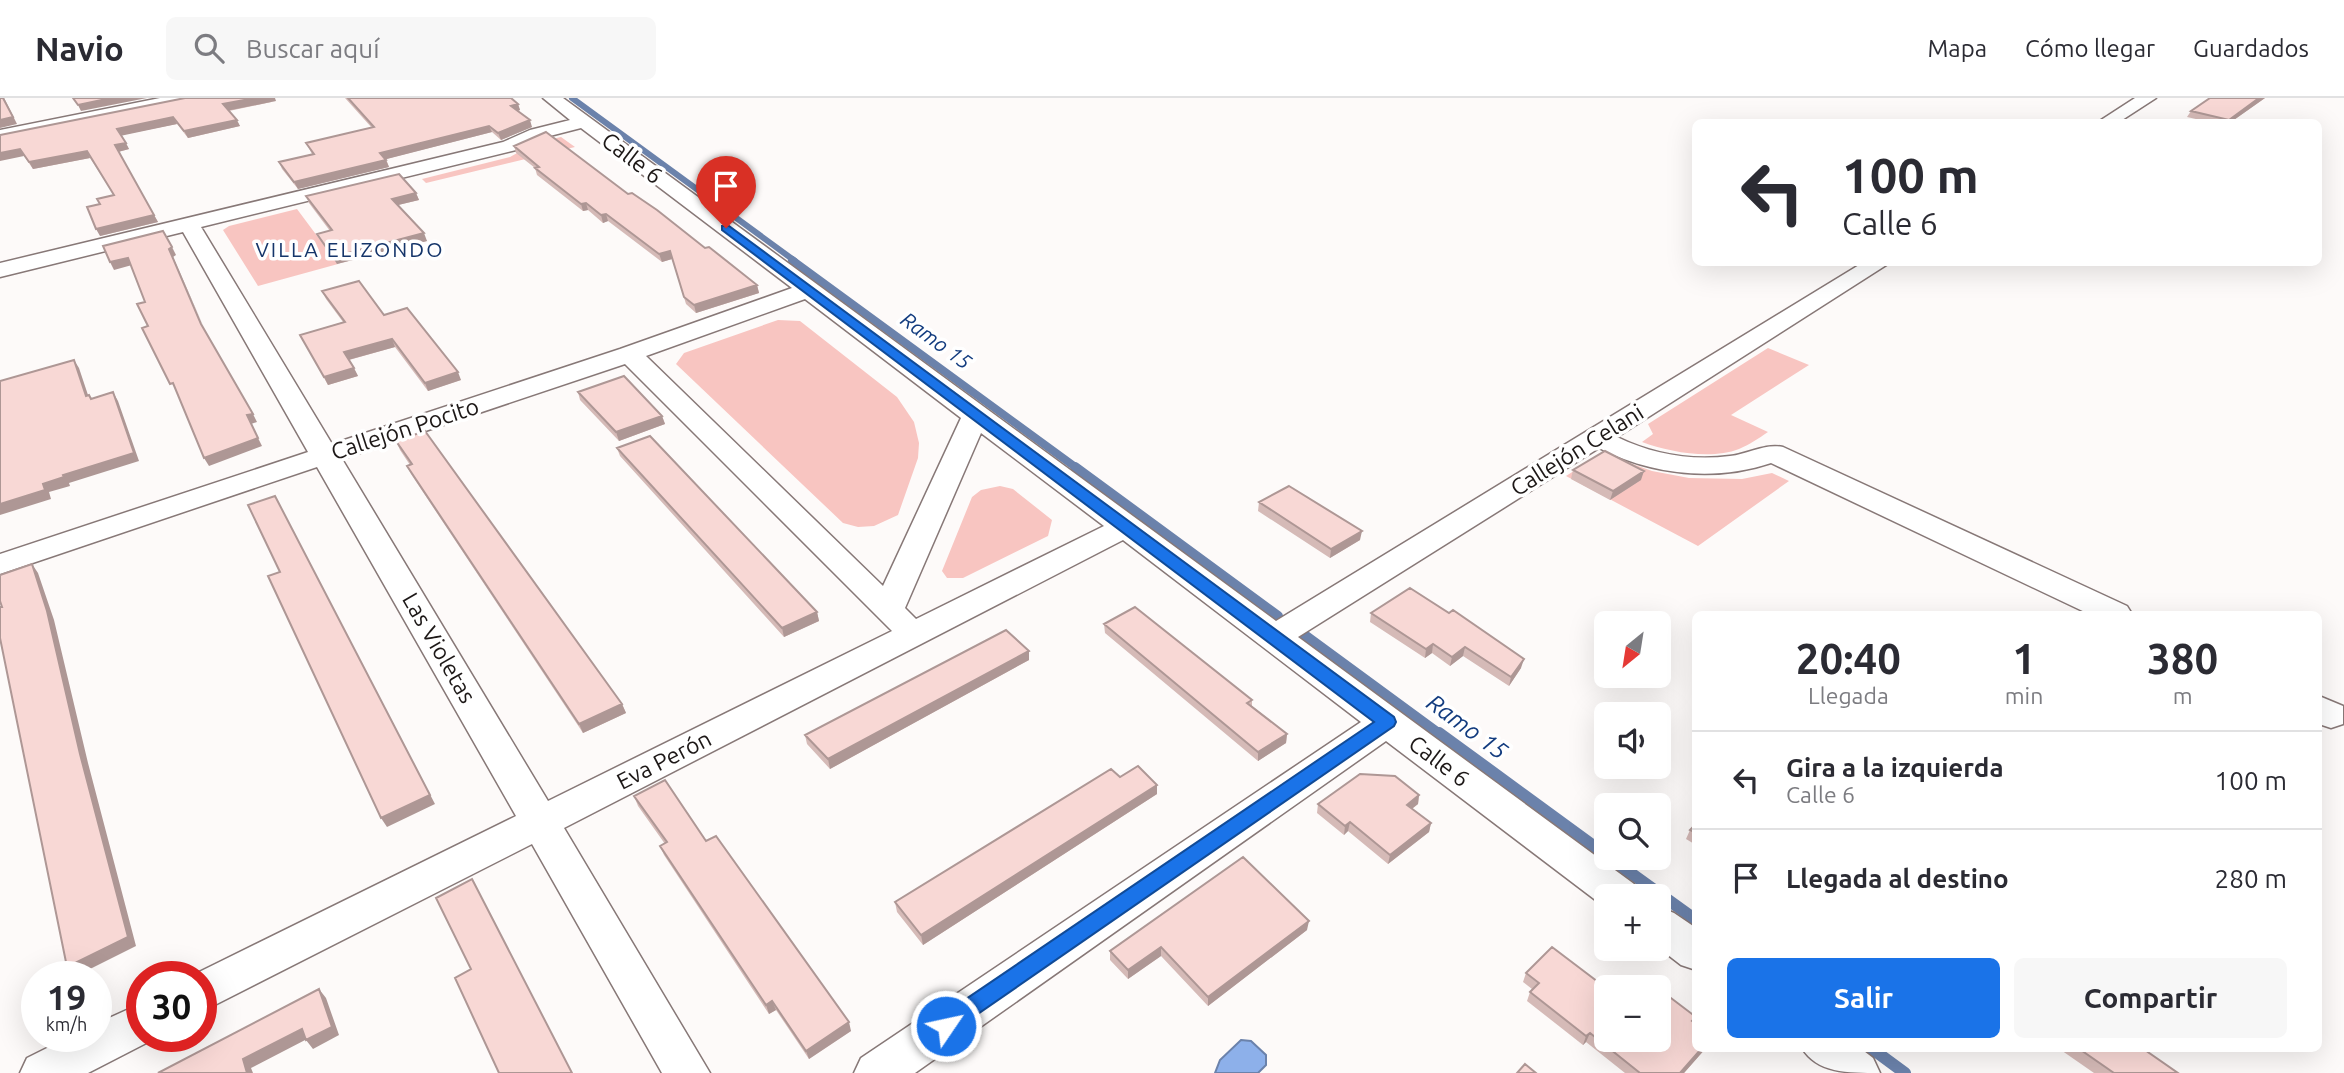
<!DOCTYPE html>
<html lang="es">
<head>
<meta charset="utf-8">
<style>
	body { margin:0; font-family:Ubuntu,sans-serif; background:#f7f7f7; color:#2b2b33; height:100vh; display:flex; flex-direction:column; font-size:26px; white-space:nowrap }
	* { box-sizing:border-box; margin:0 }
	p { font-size:23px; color:#7c7c81 }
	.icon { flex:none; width:38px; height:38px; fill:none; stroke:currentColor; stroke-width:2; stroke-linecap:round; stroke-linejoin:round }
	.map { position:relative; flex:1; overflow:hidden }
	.drawer { position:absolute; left:1692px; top:513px; width:630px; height:441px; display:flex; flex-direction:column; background:#fff; border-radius:10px; box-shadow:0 7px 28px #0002 }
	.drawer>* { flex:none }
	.hud { position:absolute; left:1692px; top:21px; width:630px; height:147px; border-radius:10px; box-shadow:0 7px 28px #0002; background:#fff; color:#2b2b33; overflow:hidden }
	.needle { width:46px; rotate:210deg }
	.tools { position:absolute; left:1594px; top:513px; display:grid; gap:14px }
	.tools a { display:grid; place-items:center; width:77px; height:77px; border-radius:10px; background:#fff; box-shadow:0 7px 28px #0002; font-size:35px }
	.speed { position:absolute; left:21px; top:863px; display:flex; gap:14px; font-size:35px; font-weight:700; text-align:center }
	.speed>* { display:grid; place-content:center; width:91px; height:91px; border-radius:50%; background:#fff; box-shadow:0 7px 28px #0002; line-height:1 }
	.speed small { font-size:18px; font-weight:400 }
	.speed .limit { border:10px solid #d22; background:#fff; color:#111 }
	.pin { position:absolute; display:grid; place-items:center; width:60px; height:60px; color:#fff; margin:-72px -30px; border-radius:50% 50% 50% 0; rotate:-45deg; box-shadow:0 0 7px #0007 }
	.pin .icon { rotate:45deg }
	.me { position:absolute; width:77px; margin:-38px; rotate:56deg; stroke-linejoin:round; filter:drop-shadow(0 0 5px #0008) }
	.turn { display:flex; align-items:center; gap:24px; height:147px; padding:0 35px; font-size:32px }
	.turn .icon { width:91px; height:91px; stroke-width:2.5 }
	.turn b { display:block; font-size:49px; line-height:60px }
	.eta { display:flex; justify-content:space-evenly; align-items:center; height:119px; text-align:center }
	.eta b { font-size:42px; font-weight:700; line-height:49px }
	.button { display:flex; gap:14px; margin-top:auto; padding:14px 35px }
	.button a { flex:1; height:80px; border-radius:10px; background:#1a73e8; color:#fff; font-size:28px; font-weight:700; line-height:80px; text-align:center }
	.button a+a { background:#f7f7f7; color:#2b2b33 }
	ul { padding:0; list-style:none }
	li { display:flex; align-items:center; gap:21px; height:98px; padding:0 35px; border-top:2px solid #e1e1e2 }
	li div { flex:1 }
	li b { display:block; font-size:26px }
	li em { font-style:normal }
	header { display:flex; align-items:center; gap:42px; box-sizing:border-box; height:98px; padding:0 35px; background:#fff; border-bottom:2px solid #e1e1e2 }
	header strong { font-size:33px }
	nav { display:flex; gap:38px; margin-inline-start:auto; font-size:24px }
	.search { width:490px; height:63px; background:#f7f7f7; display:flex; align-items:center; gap:18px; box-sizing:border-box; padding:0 24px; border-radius:10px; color:#7c7c81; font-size:26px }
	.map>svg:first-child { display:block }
	.green { fill:#f8c5c1 }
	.water { fill:#8db0ea; stroke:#6b82ab; stroke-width:2 }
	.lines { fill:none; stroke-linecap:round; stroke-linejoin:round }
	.stream-far3 { stroke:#6b82ab; stroke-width:6 }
	.stream-far2 { stroke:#6b82ab; stroke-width:8 }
	.stream-far1 { stroke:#6b82ab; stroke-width:10 }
	.stream { stroke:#6b82ab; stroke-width:12 }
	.minor-casing { stroke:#877877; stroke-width:3 }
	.minor { fill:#fff; fill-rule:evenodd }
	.wall { fill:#d5bab7 }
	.shaded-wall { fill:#ae9795 }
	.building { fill:#f8d8d5; stroke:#ae9795; stroke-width:2 }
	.route { fill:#1a73e8; stroke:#114b97; stroke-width:2 }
	.labels { text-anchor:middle; stroke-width:7; stroke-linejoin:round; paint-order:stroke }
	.far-neighbourhood-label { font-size:21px; letter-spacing:2px; fill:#15356a; stroke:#fff }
	.far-water-label { font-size:21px; font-style:italic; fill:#133c7f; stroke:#fff }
	.street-label { font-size:23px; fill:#1d1817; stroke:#fff }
	.water-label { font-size:24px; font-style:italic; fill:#133c7f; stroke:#fff }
</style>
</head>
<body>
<header>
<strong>Navio</strong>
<div class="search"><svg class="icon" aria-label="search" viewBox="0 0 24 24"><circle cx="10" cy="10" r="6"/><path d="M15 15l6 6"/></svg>Buscar aquí</div>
<nav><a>Mapa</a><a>Cómo llegar</a><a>Guardados</a></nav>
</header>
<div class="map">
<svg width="2344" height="975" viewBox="0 0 2344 975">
	<rect width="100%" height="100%" fill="#fdfaf9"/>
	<path class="green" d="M 561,39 L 575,49 L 426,85 L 422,81 L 510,59 L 535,45 Z
		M 297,111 L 338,166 L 258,188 L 223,132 L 229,128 Z
		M 778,222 L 800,223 L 897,299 L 914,324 L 919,345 L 918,360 L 898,417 L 874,428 L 858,429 L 843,425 L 676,266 L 684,255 Z
		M 1768,250 L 1809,267 L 1731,317 L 1768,334 C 1759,340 1749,347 1739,351 C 1711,362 1669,354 1642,344 L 1653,336 L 1648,326 Z
		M 1602,355 L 1652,373 L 1689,380 L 1742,381 L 1772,375 L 1789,383 L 1698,448 L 1566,378 Z
		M 1000,388 L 1013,391 L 1052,422 L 1048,438 L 963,480 L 947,480 L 942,473 L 972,399 L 981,392 Z"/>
	<path class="water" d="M 1241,942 L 1251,943 L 1266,957 L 1266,967 L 1258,975 L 1215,975 L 1220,962 Z"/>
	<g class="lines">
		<path class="stream-far3" d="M 572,0 L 795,163"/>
		<path class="stream-far2" d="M 792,162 L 1078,371"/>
		<path class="stream-far1" d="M 1075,369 L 1278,518
			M 1302,535 L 1441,637"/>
		<path class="stream" d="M 1439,635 L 1606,757
			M 1610,760 L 1696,822
			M 1871,950 L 1905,975"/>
		<defs>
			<path id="minor" d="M 160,0 L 195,0 L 186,5 L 0,42 L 0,32 Z
				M 543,0 L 563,0 L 1276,523 L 1864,164 L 1891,164 L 1617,339 C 1652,356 1691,363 1730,358 C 1748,356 1765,345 1783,349 L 2127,508 L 2132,516 L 2089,516 L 1771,365 C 1715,384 1651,377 1599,350 L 1298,539 L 1634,786 L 1640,798 L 1606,798 L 1606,810 L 1386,643 L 915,975 L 854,975 L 861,960 L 1361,624 L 1123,442 L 564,730 L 710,975 L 662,975 L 532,746 L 201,914 L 201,878 L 191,878 L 516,718 L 317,369 L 0,476 L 0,456 L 308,354 L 183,134 L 0,179 L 0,165 L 503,44 L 530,32 L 570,22 ZM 581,30 L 792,190 L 620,251 L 332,346 L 201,129 L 516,52 L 542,40 ZM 805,201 L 961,320 L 883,488 L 646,258 ZM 625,266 L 892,533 L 548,703 L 342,361 ZM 981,335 L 1104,428 L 916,521 L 905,510 Z
				M 2135,0 L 2156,0 L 2119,24 L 2098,24 Z
				M 2319,598 L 2343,608 L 2343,626 L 2331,630 L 2319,626 Z
				M 1659,809 L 1674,815 L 1696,830 L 1696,872 L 1681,867 L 1659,850 Z
				M 142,905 L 142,938 L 158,939 L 88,975 L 20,975 L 27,960 L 71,938 L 96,938 L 96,926 Z
				M 1802,950 L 1860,950 L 1873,960 L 1880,975 C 1847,975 1817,975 1802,950 Z"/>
		</defs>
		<use href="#minor" class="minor-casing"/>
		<use href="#minor" class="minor"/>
	</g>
	<path class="wall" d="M 345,0 L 511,0 L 518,6 L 520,12 L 518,13 L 532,29 L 501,42 L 492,34 L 386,61 L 389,69 L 298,91 L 282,71 L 279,64 L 312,56 L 306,45 L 372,30 Z
		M 2210,0 L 2265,0 L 2231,24 L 2209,24 L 2187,19 L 2191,13 Z
		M 276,3 L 229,13 L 240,28 L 188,40 L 177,26 L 121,37 L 129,51 L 118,54 L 158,124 L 100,138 L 100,106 L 97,101 L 114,97 L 90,60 L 33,71 L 24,58 L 0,37 Z
		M 514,48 L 628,96 L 757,187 L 759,195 L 696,215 L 686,206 L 672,161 L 662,164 L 608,123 L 603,125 L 588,112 L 583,113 L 537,77 L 535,70 L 516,55 Z
		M 416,95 L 419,102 L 398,107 L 427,143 L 337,166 L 321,143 L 317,136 L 330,133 L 309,105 L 306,98 Z
		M 322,193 L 384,217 L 461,282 L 428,293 L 395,249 L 349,262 L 358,278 L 328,287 L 300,237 L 343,224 L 326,201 Z
		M 578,294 L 662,318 L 665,326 L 619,343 L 580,302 Z
		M 396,343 L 622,606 L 626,615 L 583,635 L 411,376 L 407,368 L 410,367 L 400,352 Z
		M 617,350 L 817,514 L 819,523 L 784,539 L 620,358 Z
		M 1573,372 L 1641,382 L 1610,402 L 1571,381 Z
		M 1259,404 L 1360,442 L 1330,460 L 1258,413 Z
		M 1371,515 L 1521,570 L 1509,588 L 1463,558 L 1450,568 L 1432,555 L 1425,560 L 1370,524 Z
		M 1104,526 L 1252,602 L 1252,608 L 1287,636 L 1286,645 L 1258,663 L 1105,535 Z
		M 1029,553 L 1029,562 L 830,671 L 807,646 L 805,637 Z
		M 1120,679 L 1157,687 L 1157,696 L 923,847 L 897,814 L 895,804 Z
		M 1419,697 L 1418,706 L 1412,711 L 1431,725 L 1429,734 L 1388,766 L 1348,733 L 1344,737 L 1317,715 L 1318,706 Z
		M 634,698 L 706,743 L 851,933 L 809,961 L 776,912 L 769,916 L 664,757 L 660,748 L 665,746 L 638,708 Z
		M 1696,726 L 1696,747 L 1686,741 L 1690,732 Z
		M 1307,832 L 1208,908 L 1161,858 L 1128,881 L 1110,862 L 1110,853 Z
		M 1526,875 L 1606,942 L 1693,924 L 1696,950 L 1706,950 L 1684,975 L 1625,975 L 1586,944 L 1583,947 L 1527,903 L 1530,894 L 1532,891 L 1523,884 Z
		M 2058,950 L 2142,950 L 2178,975 L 2094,975 Z"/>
	<path class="shaded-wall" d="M 4,0 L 17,26 L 0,30 L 0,22 Z
		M 111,0 L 147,0 L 81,13 L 78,7 Z
		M 255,0 L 275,0 L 276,3 L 226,13 L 223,6 Z
		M 2259,0 L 2265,0 L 2231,24 L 2228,24 L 2229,22 Z
		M 518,6 L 520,12 L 513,14 L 511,8 Z
		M 173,19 L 177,26 L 120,38 L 117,31 Z
		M 237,22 L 240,28 L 188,40 L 184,33 Z
		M 530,22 L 532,29 L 501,42 L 498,35 Z
		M 489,28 L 492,34 L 383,62 L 380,55 Z
		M 126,45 L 129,51 L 118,54 L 115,47 Z
		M 20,51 L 24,58 L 0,63 L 0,55 Z
		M 87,53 L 90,60 L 33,71 L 29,64 Z
		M 386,62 L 389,69 L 298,91 L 294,84 Z
		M 416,95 L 419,102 L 394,108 L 392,101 Z
		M 586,105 L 588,112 L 583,113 L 581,106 Z
		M 606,116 L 608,123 L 603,125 L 601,117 Z
		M 154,117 L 158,124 L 100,138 L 96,131 Z
		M 424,135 L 427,143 L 337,166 L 333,159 Z
		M 172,149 L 176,157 L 173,159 L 206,234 L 169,151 Z
		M 670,153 L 672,161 L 662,164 L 659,156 Z
		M 128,160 L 132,167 L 114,172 L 110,164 Z
		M 757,187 L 759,195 L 696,215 L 694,207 Z
		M 392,241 L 395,249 L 348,262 L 344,254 Z
		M 74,262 L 79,270 L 91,306 L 86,298 Z
		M 354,270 L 358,278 L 328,287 L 324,279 Z
		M 458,274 L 461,282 L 428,293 L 425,285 Z
		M 113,294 L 118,303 L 139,363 L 69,385 L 70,388 L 49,394 L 51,401 L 0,417 L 0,406 L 63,377 Z
		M 253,316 L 257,324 L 251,326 L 262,348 L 209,368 L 204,360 L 247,317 Z
		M 662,318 L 665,326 L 619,343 L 616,334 Z
		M 1644,373 L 1641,382 L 1610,402 L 1613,393 Z
		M 275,398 L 435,706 L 387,729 L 381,720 Z
		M 1362,433 L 1360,442 L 1330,460 L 1331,451 Z
		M 32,466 L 38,475 L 54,522 L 88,665 L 136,848 L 76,878 L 67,869 L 80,656 Z
		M 817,514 L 819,523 L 784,539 L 782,530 Z
		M 1433,546 L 1432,555 L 1425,560 L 1426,551 Z
		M 1465,549 L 1463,558 L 1450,568 L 1452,559 Z
		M 1029,553 L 1029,562 L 830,671 L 828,661 Z
		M 1524,561 L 1521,570 L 1509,588 L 1511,579 Z
		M 622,606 L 626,615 L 583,635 L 579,626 Z
		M 1287,636 L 1286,645 L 1258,663 L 1258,654 Z
		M 1157,687 L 1157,696 L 923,847 L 921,837 Z
		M 1419,697 L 1418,706 L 1405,716 L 1407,707 Z
		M 1350,724 L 1348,733 L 1344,737 L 1345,728 Z
		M 1431,725 L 1429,734 L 1388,766 L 1390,757 Z
		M 1309,823 L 1307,832 L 1208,908 L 1208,899 Z
		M 1161,849 L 1161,858 L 1128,881 L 1128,872 Z
		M 319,891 L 326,900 L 339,937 L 313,951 L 306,942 Z
		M 772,903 L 776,912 L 769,916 L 766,907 Z
		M 849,924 L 851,933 L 809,961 L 806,953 Z
		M 302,931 L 309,940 L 251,970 L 253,975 L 246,975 L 243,961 Z
		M 1590,935 L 1586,944 L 1583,947 L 1586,938 Z
		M 1702,950 L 1706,950 L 1684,975 L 1680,975 Z"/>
	<path class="building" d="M 0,0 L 3,0 L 13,19 L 0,22 Z
		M 73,0 L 111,0 L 78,7 Z
		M 185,0 L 255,0 L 223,6 L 237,22 L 184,33 L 173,19 L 117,31 L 126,45 L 115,47 L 154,117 L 96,131 L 87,109 L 100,106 L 97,101 L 114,97 L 87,53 L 29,64 L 20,51 L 0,55 L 0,37 Z
		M 348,0 L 511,0 L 518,6 L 511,8 L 530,22 L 498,35 L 489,28 L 380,55 L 386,62 L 294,84 L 279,64 L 314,56 L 306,45 L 374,29 Z
		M 2210,0 L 2259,0 L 2229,22 L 2191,13 Z
		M 546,34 L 628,96 L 632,95 L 657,112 L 705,150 L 709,149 L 757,187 L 694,207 L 684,199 L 670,153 L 659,156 L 606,116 L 601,117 L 586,105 L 581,106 L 535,70 L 539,69 L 514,48 Z
		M 399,76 L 416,95 L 392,101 L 424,135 L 333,159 L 317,136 L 332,132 L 306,98 Z
		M 163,133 L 172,149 L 169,151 L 201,226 L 253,316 L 247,317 L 258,340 L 204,360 L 173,285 L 170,286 L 142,230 L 148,228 L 137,206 L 145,204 L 128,160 L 110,164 L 103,148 Z
		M 359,183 L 384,217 L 407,210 L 458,274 L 425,285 L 392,241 L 344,254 L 354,270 L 324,279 L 300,237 L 345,224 L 322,193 Z
		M 74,262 L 86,298 L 89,297 L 91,301 L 113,294 L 134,355 L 63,377 L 64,379 L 43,386 L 45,392 L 0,406 L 0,283 Z
		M 624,278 L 662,318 L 616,334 L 578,294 Z
		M 425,333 L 622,606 L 579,626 L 407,368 L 412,366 L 396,343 Z
		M 650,338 L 817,514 L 782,530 L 617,350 Z
		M 1605,353 L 1644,373 L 1613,393 L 1573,372 Z
		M 1289,388 L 1362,433 L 1331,451 L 1259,404 Z
		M 275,398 L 430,697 L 381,720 L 268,478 L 280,474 L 248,407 Z
		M 32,466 L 47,513 L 80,656 L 128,839 L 67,869 L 0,540 L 0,509 L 2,509 L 0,503 L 0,477 Z
		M 1410,490 L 1449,515 L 1453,512 L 1524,561 L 1511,579 L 1465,549 L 1452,559 L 1433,546 L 1426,551 L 1371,515 Z
		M 1135,509 L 1252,602 L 1247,605 L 1287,636 L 1258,654 L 1104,526 Z
		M 1006,532 L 1029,553 L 828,661 L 805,637 Z
		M 1138,668 L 1157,687 L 921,837 L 895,804 L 1111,671 L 1120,679 Z
		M 1360,676 L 1395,678 L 1419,697 L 1407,707 L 1431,725 L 1390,757 L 1350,724 L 1345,728 L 1318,706 Z
		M 665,682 L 706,743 L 716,738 L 849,924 L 806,953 L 772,903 L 766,907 L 660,748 L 667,744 L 634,698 Z
		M 1696,726 L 1696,735 L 1690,732 Z
		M 1243,759 L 1309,823 L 1208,899 L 1161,849 L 1128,872 L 1110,853 Z
		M 472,781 L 572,975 L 499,975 L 455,880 L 471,871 L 436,800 Z
		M 1552,849 L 1606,890 L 1606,942 L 1659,942 L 1659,905 L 1667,897 L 1696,919 L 1692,923 L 1696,926 L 1696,950 L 1702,950 L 1680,975 L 1640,975 L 1590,935 L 1586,938 L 1530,894 L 1539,885 L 1526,875 Z
		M 319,891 L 332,929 L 306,942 L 302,931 L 243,961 L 247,975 L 158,975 Z
		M 2078,950 L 2142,950 L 2178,975 L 2114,975 Z
		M 1525,966 L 1536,975 L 1517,975 Z"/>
	<path class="route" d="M 722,128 L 729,128 L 1394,619 L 1396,624 L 1394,628 L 946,938 L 938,935 L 934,928 L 938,920 L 1374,624 L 722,132 Z"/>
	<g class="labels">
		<g class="far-neighbourhood-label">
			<text x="350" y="159">VILLA ELIZONDO</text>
		</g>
		<g class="far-water-label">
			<text transform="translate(936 243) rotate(36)" y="7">Ramo 15</text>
		</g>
		<g class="street-label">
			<text transform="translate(632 60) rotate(37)" y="8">Calle 6</text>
			<text transform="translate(405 331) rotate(-18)" y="8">Callejón Pocito</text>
			<text transform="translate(1577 352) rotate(-32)" y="8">Callejón Celani</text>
			<text transform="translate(439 550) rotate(60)" y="8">Las Violetas</text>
			<text transform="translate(664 662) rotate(-27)" y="8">Eva Perón</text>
			<text transform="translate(1439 663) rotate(37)" y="8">Calle 6</text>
		</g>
		<g class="water-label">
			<text transform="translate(1467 629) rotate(36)" y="8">Ramo 15</text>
		</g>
	</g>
</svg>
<div class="tools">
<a><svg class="needle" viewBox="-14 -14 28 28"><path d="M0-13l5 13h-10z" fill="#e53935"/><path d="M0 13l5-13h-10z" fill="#7c7c81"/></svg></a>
<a><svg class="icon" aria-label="sound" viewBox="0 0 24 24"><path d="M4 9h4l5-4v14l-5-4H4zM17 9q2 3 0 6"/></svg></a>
<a><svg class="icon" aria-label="search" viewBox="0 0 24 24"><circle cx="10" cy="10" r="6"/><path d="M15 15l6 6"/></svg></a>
<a>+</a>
<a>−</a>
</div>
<div class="speed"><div>19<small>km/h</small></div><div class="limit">30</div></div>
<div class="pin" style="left:726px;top:130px;background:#d93025"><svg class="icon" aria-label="arrive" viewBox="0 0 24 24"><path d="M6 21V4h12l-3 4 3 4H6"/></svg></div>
<svg class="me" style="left:946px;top:928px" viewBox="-20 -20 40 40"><circle r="17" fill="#1a73e8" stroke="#fff" stroke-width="3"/><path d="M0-11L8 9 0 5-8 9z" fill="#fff"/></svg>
<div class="hud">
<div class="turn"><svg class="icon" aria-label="left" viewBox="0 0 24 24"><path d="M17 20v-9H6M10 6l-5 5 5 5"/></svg><div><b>100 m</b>Calle 6</div></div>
</div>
<section class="drawer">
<div class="eta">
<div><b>20:40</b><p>Llegada</p></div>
<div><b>1</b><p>min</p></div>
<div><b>380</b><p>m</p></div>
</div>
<ul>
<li><svg class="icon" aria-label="left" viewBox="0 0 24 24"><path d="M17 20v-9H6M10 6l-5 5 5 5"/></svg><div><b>Gira a la izquierda</b><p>Calle 6</p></div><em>100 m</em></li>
<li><svg class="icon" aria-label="arrive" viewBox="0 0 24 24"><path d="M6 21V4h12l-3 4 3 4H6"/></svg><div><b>Llegada al destino</b></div><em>280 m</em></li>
</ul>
<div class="button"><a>Salir</a><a>Compartir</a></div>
</section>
</div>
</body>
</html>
